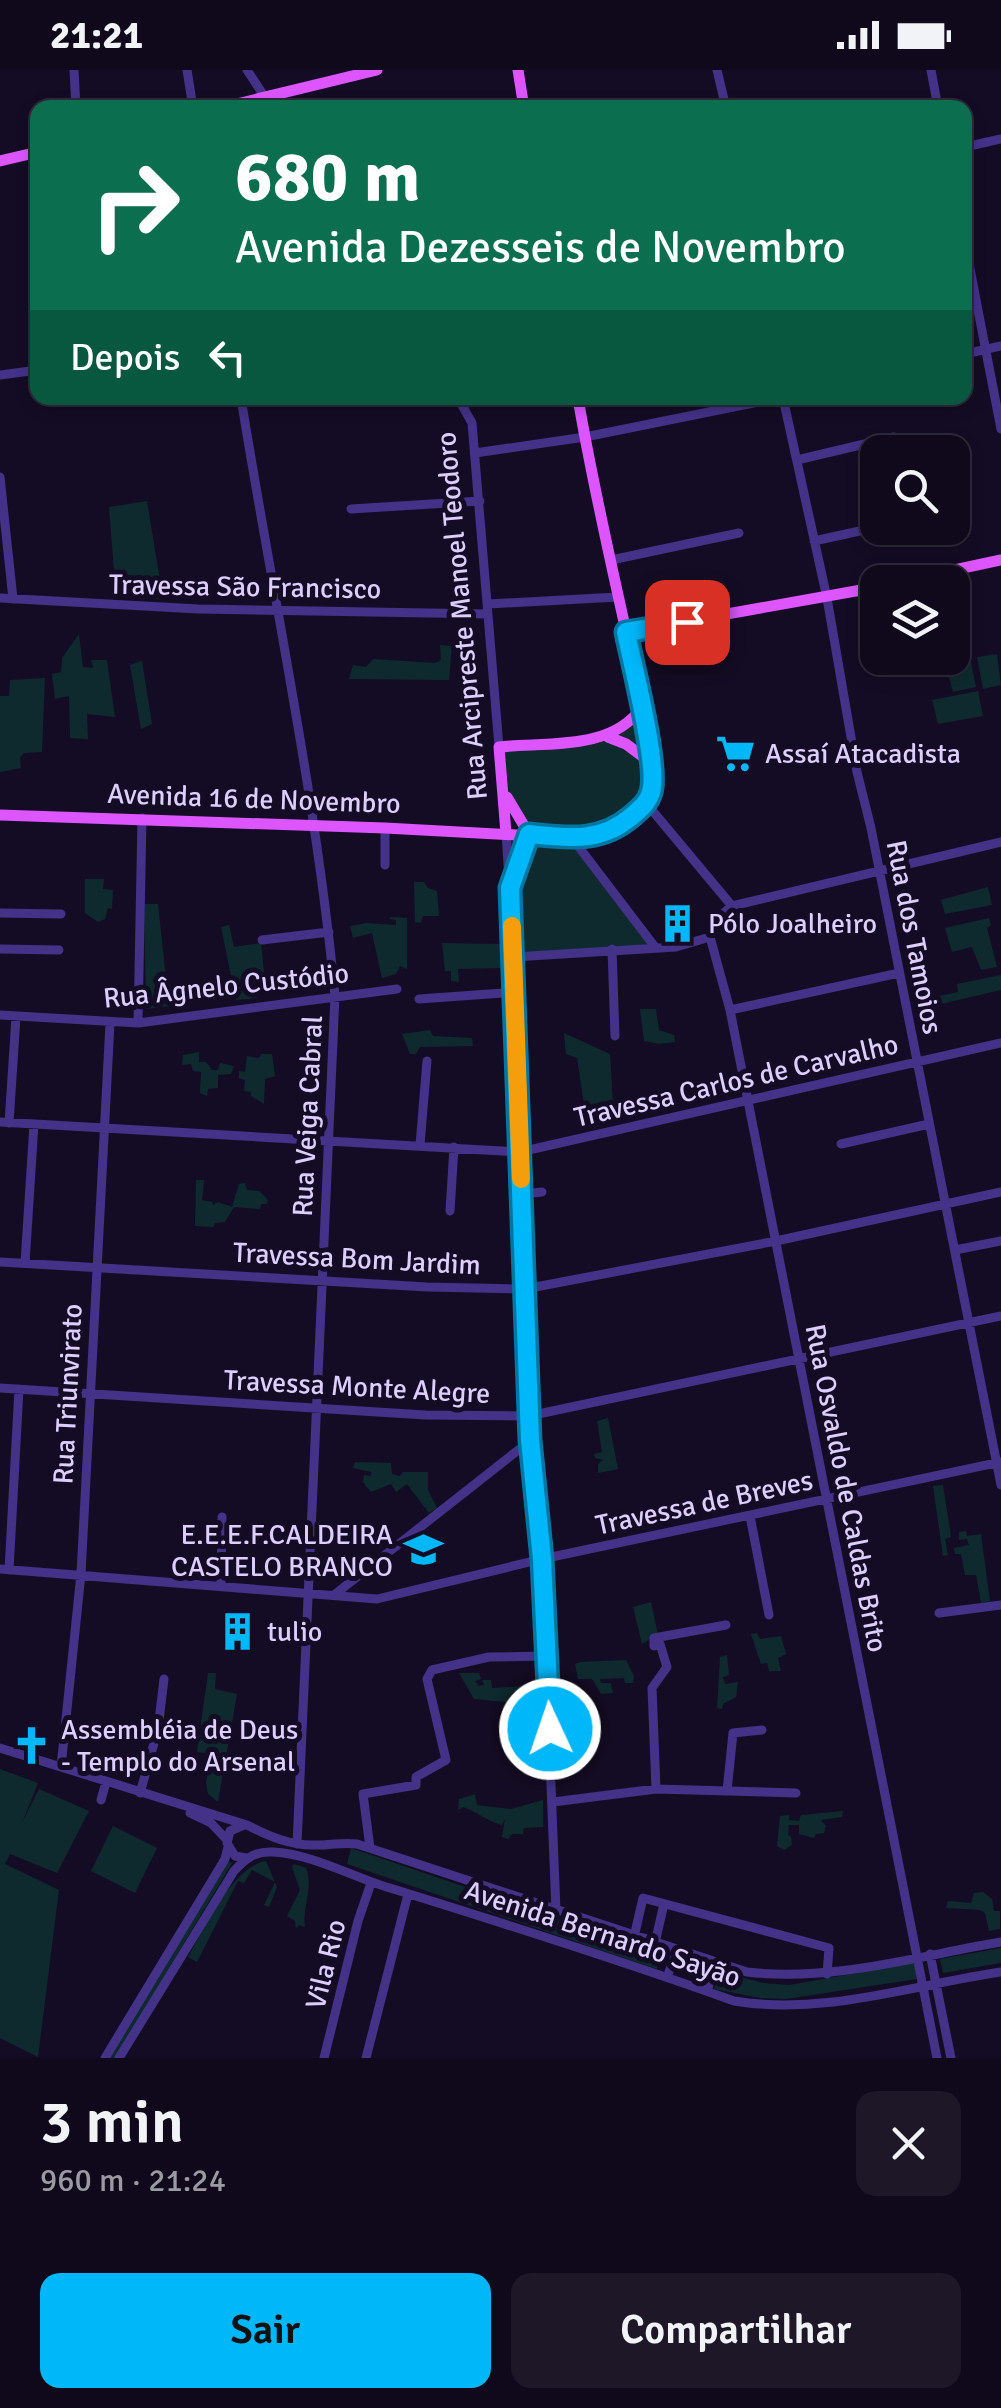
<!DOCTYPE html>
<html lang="pt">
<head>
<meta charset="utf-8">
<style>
	body { margin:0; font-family:Signika,sans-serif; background:#1d1728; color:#f1f3f6; height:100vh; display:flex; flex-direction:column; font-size:38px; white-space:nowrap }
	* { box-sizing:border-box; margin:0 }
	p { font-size:32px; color:#9b9aa3 }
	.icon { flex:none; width:55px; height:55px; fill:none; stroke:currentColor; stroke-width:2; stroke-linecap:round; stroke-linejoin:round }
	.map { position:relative; height:1988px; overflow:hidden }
	.panel { display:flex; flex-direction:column; background:#0f091b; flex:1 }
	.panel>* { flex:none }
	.guide { position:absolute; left:30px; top:30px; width:942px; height:305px; border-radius:20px; box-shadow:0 5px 15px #0003,0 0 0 2px #2f2a3a; background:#0b6e4f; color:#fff; overflow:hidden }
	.controls { position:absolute; left:860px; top:365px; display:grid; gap:20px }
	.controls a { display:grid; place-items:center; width:110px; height:110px; border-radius:20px; background:#0f091b; box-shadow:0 5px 15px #0003,0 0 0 2px #2f2a3a; font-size:50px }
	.pin { position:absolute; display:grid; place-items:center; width:85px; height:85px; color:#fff; margin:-42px; border-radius:20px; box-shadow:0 5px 15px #0006 }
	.me { position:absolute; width:110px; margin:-55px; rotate:357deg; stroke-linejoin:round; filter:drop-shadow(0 0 8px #0008) }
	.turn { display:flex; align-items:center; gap:35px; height:210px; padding:0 40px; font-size:45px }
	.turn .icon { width:130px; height:130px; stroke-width:2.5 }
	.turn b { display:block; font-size:70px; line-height:85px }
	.then { display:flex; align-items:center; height:95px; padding:0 40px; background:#0003; gap:20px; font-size:38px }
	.round { display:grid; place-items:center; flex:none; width:105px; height:105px; border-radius:20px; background:#1d1728 }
	.headline { display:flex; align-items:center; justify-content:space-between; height:170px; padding:0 40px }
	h1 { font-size:60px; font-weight:600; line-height:75px }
	.button { display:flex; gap:20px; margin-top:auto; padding:20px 40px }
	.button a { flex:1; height:115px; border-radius:20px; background:#00b7f9; color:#111; font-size:40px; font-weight:600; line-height:115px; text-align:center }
	.button a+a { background:#1d1728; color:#f1f3f6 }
	.status { display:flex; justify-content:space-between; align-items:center; height:70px; padding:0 50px; background:#0f091b; direction:ltr }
	.status svg { height:28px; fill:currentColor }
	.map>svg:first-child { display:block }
	.green { fill:#0e2a2e }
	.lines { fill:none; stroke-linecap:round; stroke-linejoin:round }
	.minor { stroke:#433288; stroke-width:9 }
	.major { stroke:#dc55ff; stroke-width:11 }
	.route-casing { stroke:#0077a2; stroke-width:25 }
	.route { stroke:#00b7f9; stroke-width:18 }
	.slow { stroke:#f59e0b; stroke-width:18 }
	.labels { text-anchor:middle; stroke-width:10; stroke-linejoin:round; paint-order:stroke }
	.street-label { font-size:28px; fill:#dcceff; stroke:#140c24 }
	.poi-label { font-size:28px; fill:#dcceff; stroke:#140c24; text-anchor:start }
</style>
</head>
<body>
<div class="status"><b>21:21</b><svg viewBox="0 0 49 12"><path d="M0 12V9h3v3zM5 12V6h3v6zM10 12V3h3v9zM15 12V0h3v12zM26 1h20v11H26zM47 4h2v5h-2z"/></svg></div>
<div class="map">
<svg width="1001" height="1988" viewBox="0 0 1001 1988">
	<rect width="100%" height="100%" fill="#140c24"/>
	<path class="green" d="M 147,431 L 163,529 L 116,527 L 109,437 Z
		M 957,559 L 961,577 L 968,577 L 976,617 L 953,622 L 944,588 L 952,588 L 953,560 Z
		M 79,564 L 83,597 L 93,598 L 91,590 L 107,590 L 115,647 L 87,644 L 88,669 L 70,668 L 69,626 L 55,629 L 52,604 L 61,602 L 62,588 Z
		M 440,575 L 452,576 L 449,610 L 349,609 L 353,595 L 366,597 L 373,589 L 435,593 L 441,590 Z
		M 997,584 L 1001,615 L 983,619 L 977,587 Z
		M 142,591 L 152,654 L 141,659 L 130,595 Z
		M 45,608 L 42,682 L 24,683 L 20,688 L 21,698 L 0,702 L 0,626 L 9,626 L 10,610 Z
		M 978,621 L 983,646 L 938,654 L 932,630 Z
		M 639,643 C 642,665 651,693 648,715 C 646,727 639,734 631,741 C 603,767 568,764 532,762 L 509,726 L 504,676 L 608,668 Z
		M 505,765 L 572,768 L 655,877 L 514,887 Z
		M 85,809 L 104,809 L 103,819 L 113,820 L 112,839 L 108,838 L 105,849 L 98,852 L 85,843 Z
		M 414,812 L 424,812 L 428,818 L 437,821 L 439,846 L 423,846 L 421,853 L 415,852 Z
		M 988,817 L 992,835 L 945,844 L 941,830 Z
		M 144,834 L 158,834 L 169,936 L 146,939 Z
		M 390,847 L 407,848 L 407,899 L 400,896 L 396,904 L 382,908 L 372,863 L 353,868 L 350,856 L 366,853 L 396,855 L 396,850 L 390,849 Z
		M 989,848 L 991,855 L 987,858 L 997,897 L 981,900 L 972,877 L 952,882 L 945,858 Z
		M 229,855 L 234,877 L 261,873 L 265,912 L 256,913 L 257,928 L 236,930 L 221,857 Z
		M 442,873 L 502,874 L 502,898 L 458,899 L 459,912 L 451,911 L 451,901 L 445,901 Z
		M 1001,905 L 1001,920 L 919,939 L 917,931 L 958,922 L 957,914 Z
		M 640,939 L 656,939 L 659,960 L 674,965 L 675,972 L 659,974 L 644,971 Z
		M 430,960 L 433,966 L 472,968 L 473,976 L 420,977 L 416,984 L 410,984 L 402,964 Z
		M 564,963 L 610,984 L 614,1049 L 587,1055 L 577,988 L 566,984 Z
		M 199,982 L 199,992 L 206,992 L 212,1000 L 218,1000 L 220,993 L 234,996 L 231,1004 L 218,1005 L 218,1018 L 208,1019 L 207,1026 L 200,1023 L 201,1002 L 193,1001 L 191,994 L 182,995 L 183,985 Z
		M 261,984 L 272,984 L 275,1006 L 265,1009 L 264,1034 L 251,1026 L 251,1022 L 244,1021 L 245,1010 L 239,1008 L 239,1001 L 245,1002 L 247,986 L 259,988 Z
		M 196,1110 L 204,1110 L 202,1130 L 212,1132 L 213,1135 L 218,1132 L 232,1137 L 239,1114 L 245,1113 L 247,1120 L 259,1121 L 268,1130 L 267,1134 L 261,1134 L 260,1139 L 234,1137 L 225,1152 L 215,1153 L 214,1157 L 195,1156 Z
		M 608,1348 L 618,1399 L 598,1403 L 598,1394 L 603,1390 L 595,1388 L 594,1384 L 602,1382 L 597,1351 Z
		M 355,1392 L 391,1393 L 392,1404 L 400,1406 L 403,1402 L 428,1402 L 428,1420 L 437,1438 L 429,1443 L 407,1414 L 396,1422 L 391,1414 L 371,1422 L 363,1412 L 364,1405 L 371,1406 L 371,1402 L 353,1398 Z
		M 943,1415 L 951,1467 L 945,1469 L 948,1485 L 943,1486 L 933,1416 Z
		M 966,1461 L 967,1466 L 981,1464 L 990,1531 L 981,1533 L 976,1505 L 965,1505 L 961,1484 L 955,1484 L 954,1478 L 969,1475 L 967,1469 L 959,1470 L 959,1462 Z
		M 651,1532 L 658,1564 L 642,1574 L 633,1537 Z
		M 757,1563 L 760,1569 L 781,1566 L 786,1584 L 778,1588 L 781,1601 L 769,1601 L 767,1593 L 761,1594 L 751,1564 Z
		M 727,1585 L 729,1605 L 723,1607 L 725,1614 L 738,1612 L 736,1627 L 723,1634 L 722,1639 L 717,1638 L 720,1587 Z
		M 626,1590 L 634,1606 L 633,1613 L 625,1613 L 624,1608 L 600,1609 L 601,1613 L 611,1613 L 613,1623 L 601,1624 L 592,1609 L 578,1609 L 575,1594 L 580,1592 Z
		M 208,1603 L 216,1603 L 215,1619 L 237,1624 L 218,1732 L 208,1724 L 206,1712 L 212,1684 L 197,1682 Z
		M 459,1603 L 479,1603 L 481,1609 L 475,1611 L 479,1616 L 484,1615 L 482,1610 L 491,1610 L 492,1618 L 529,1616 L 530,1627 L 516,1627 L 516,1633 L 474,1629 Z
		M 0,1699 L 38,1713 L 22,1753 L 39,1719 L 89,1741 L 57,1803 L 10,1784 L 5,1794 L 59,1820 L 38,1987 L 0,1968 Z
		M 475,1724 L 477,1735 L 511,1739 L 543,1730 L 543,1757 L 524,1758 L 523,1764 L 512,1764 L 508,1769 L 502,1767 L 505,1749 L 502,1755 C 489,1752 479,1743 463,1737 L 458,1740 L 459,1729 Z
		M 843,1741 L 842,1747 L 821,1750 L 826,1756 L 824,1763 L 816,1764 L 814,1768 L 799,1764 L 799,1755 L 789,1755 L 788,1765 L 791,1767 L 792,1775 L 784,1780 L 777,1776 L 780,1746 L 789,1745 L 789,1750 L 799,1751 L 801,1745 Z
		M 113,1756 L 157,1778 L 135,1823 L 91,1801 Z
		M 351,1778 L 661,1884 L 657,1899 L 347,1794 Z
		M 228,1791 L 232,1793 L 115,1988 L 109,1988 Z
		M 266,1791 L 277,1817 L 269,1837 L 264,1835 L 275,1812 L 252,1800 L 244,1813 L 238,1811 L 197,1892 L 188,1887 C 204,1859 233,1796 266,1791 Z
		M 294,1794 L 306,1798 C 314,1817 302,1837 305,1857 L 299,1855 L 296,1859 L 295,1851 L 287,1846 L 300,1820 L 292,1797 Z
		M 983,1822 L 992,1829 L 994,1841 L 1000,1841 L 1000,1859 L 989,1861 L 985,1843 L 980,1840 L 946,1838 L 948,1831 L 971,1833 L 974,1823 Z
		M 1001,1878 L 1001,1893 L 943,1903 L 940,1889 Z
		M 914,1893 L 917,1909 L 786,1929 L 760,1928 L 714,1919 L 719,1902 L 764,1913 L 789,1915 Z"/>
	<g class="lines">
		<path class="minor" d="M 74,0 L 76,38
			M 187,0 L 193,38
			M 247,0 L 272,38
			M 717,0 L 726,38
			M 931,0 L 938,38
			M 965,77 L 1001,69
			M 965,173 L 1001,359
			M 965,284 L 1001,276
			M 0,305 L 38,300
			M 241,328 C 273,527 316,725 335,926 L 297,1774
			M 458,328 L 472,353 L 499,677
			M 783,328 L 827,528 L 857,702 L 871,758 L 1001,1415
			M 475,383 L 585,367 L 778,328
			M 797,390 L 894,367
			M 0,407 L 13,529
			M 351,439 L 480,431
			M 814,471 L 878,457
			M 611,490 L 739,463
			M 0,528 L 198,539 L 488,544
			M 488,534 L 618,527
			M 646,733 L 732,836
			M 385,758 L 385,795
			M 506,763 L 514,887 L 531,1370 L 542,1489 L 556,1841
			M 572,768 L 655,877
			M 512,811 L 529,764
			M 0,843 L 61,844
			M 262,870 L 329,862
			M 0,879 L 59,880
			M 612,879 L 615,966
			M 514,887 L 676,877 L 710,867
			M 419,929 L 516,922
			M 730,940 L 899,903
			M 0,945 L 138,953 L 397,919
			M 138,953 L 142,748
			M 0,1052 L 520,1082 L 1001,973
			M 9,1053 L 16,947
			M 841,1074 L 929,1054
			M 420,1075 L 427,991
			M 522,1124 L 542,1122
			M 450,1141 L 454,1077
			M 955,1180 L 1001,1171
			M 0,1192 L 427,1217 L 525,1219 L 776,1171 L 1001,1122
			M 25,1193 L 34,1054
			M 0,1318 L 425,1345 L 529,1346 L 1001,1246
			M 750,1446 L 769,1545
			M 0,1499 L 377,1529 L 542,1489 L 1001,1392
			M 9,1500 L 19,1319
			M 221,1515 L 222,1447
			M 334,1525 L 531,1370
			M 939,1543 L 1001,1535
			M 0,1678 L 247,1755 C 268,1766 291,1776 316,1775 C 330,1775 343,1772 357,1774 L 747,1902 C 832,1912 918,1886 1001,1872
			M 61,1697 L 81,1504 L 110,953
			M 656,1719 L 652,1618 L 667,1597 L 660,1574 L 654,1576 L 654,1568 L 726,1555
			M 727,1721 L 733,1663 L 762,1660
			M 140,1723 L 158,1659 L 164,1609
			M 101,1730 L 106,1712
			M 553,1732 L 656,1719 L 796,1723
			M 190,1743 L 211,1753 L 227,1770
			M 244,1755 L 230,1761 L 227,1773 L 235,1786 L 246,1788
			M 370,1778 L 363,1724 L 416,1715 L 416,1707 L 446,1690 L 427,1609 L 432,1600 L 489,1587 L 546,1586
			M 634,1867 L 643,1828 L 829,1878 L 827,1904
			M 655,1873 L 663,1838
			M 930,1884 L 951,1988
			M 667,1907 L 677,1881
			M 707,1921 L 716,1893
			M 105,1988 L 225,1789 L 228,1777
			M 119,1988 L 234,1801 C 246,1788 255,1781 273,1782 C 313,1784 352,1807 390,1818 C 506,1854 620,1890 734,1931 C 824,1946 912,1915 1001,1902
			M 324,1988 L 358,1851 L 371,1813
			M 366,1988 L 408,1824
			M 937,1988 L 730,940 L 710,867 L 713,852 L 732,836 L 1001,772"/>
		<path class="major" d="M 518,0 L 524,38
			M 220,38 L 377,0
			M 0,91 L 38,82
			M 898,512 L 1001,490
			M 626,562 L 878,517
			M 608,667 L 626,674 L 650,692
			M 507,727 L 529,764
			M 0,745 L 385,758 L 572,768 C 599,767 637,756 649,727 C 661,700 633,594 626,561 C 609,484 591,406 578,328
			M 506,763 L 499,677 C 547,672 612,681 642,637"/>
	</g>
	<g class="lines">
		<defs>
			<path id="route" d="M 550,1659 L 542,1489 L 530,1370 L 510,818 L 529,764 C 568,768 601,773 632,746 C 640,739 648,733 651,722 C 659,697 632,592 626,562 L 687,552"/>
		</defs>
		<use href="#route" class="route-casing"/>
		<use href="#route" class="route"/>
		<path class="slow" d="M 512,856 L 521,1109"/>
	</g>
	<defs>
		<symbol id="supermarket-bare" viewBox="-9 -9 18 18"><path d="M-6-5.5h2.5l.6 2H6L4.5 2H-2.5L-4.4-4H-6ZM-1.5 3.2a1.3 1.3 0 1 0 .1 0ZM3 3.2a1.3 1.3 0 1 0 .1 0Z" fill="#00b7f9" stroke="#140c24" stroke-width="2.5" paint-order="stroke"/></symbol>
		<symbol id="building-bare" viewBox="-9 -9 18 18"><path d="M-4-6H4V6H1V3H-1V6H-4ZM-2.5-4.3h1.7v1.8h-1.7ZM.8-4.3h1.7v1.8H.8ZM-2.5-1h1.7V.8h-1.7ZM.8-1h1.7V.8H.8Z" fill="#00b7f9" stroke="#140c24" stroke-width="2.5" paint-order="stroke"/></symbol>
		<symbol id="school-bare" viewBox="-9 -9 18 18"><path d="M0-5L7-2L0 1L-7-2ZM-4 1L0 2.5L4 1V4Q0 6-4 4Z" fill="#00b7f9" stroke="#140c24" stroke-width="2.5" paint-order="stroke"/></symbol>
		<symbol id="church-bare" viewBox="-9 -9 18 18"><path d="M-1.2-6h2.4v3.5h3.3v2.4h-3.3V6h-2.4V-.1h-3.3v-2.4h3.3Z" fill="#00b7f9" stroke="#140c24" stroke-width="2.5" paint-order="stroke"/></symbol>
	</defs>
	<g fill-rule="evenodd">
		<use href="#supermarket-bare" x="708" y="656" width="55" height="55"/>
		<use href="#building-bare" x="650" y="826" width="55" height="55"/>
		<use href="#school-bare" x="396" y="1452" width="55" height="55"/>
		<use href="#building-bare" x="210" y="1534" width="55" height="55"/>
		<use href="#church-bare" x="4" y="1648" width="55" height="55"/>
	</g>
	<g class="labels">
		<g class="street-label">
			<text transform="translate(245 516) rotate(1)" y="10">Travessa São Francisco</text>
			<text transform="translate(461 546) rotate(-95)" y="10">Rua Arcipreste Manoel Teodoro</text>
			<text transform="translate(254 728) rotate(2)" y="10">Avenida 16 de Novembro</text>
			<text transform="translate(915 867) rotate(79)" y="10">Rua dos Tamoios</text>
			<text transform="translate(226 915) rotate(-6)" y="10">Rua Âgnelo Custódio</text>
			<text transform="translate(736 1010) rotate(-13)" y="10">Travessa Carlos de Carvalho</text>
			<text transform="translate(307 1046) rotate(-87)" y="10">Rua Veiga Cabral</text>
			<text transform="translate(357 1188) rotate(3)" y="10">Travessa Bom Jardim</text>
			<text transform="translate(357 1316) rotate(3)" y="10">Travessa Monte Alegre</text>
			<text transform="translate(67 1324) rotate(-87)" y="10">Rua Triunvirato</text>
			<text transform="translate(847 1418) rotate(79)" y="10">Rua Osvaldo de Caldas Brito</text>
			<text transform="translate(704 1432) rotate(-12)" y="10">Travessa de Breves</text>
			<text transform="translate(603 1863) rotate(18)" y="10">Avenida Bernardo Sayão</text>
			<text transform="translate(325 1894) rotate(-76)" y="10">Vila Rio</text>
		</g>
		<g class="poi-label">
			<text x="765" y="693">Assaí Atacadista</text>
			<text x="708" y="863">Pólo Joalheiro</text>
			<text x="393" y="1474" text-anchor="end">E.E.E.F.CALDEIRA<tspan x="393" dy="32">CASTELO BRANCO</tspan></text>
			<text x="267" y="1571">tulio</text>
			<text x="61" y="1669">Assembléia de Deus<tspan x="61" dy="32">- Templo do Arsenal</tspan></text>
		</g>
	</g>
</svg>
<div class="controls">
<a><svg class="icon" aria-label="search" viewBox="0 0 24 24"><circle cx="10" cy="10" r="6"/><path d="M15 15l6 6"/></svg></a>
<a><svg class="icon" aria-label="layers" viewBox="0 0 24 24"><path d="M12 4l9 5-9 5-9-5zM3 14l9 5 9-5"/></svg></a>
</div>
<div class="pin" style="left:687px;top:552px;background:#d93025"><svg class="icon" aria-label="arrive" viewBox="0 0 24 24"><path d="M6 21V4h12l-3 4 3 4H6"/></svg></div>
<svg class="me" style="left:550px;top:1659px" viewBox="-20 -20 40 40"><circle r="17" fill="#00b7f9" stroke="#fff" stroke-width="3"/><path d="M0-11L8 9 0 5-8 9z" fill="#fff"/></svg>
<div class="guide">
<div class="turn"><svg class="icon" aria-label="right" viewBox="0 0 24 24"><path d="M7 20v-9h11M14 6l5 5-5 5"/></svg><div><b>680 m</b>Avenida Dezesseis de Novembro</div></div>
<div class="then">Depois<svg class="icon" aria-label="left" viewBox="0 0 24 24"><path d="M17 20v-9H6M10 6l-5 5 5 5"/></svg></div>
</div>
</div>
<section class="panel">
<div class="headline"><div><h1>3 min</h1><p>960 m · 21:24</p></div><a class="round"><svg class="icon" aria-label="close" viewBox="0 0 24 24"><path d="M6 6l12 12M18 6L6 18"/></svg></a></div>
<div class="button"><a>Sair</a><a>Compartilhar</a></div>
</section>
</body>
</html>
